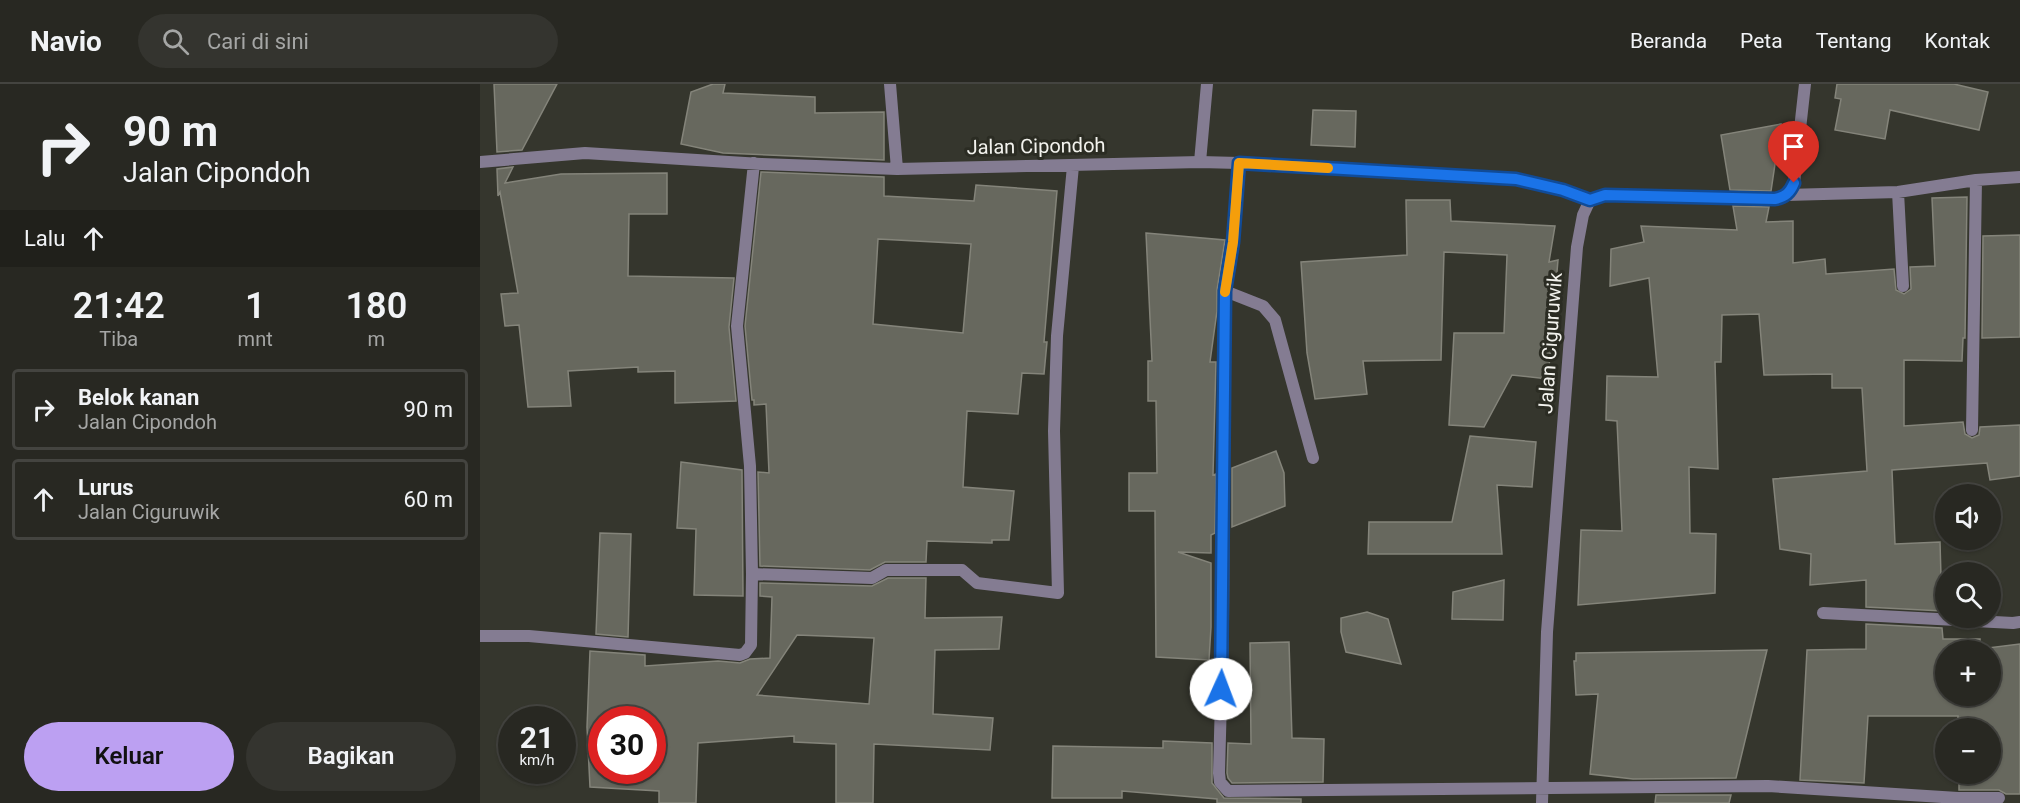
<!DOCTYPE html>
<html lang="id">
<head>
<meta charset="utf-8">
<style>
	body { margin:0; font-family:Roboto,sans-serif; background:#34342f; color:#f1f3f6; height:100vh; display:flex; flex-direction:column; font-size:22px; white-space:nowrap }
	* { box-sizing:border-box; margin:0 }
	p { font-size:20px; color:#a5a6a5 }
	.icon { flex:none; width:33px; height:33px; fill:none; stroke:currentColor; stroke-width:2; stroke-linecap:round; stroke-linejoin:round }
	.map { position:relative; flex:1; overflow:hidden }
	.sheet { display:flex; flex-direction:column; background:#282822; width:480px }
	.sheet>* { flex:none }
	.banner { background:#282822; color:#f1f3f6; overflow:hidden }
	.tools { position:absolute; left:1455px; top:400px; display:grid; gap:12px }
	.tools a { display:grid; place-items:center; width:66px; height:66px; border-radius:50%; background:#282822; box-shadow:0 2px 4px #0004,0 0 0 2px #444440; font-size:30px }
	.speed { position:absolute; left:18px; top:622px; display:flex; gap:12px; font-size:30px; font-weight:700; text-align:center }
	.speed>* { display:grid; place-content:center; width:78px; height:78px; border-radius:50%; background:#282822; box-shadow:0 2px 4px #0004,0 0 0 2px #444440; line-height:1 }
	.speed small { font-size:15px; font-weight:400 }
	.speed .limit { border:9px solid #d22; background:#fff; color:#111 }
	.pin { position:absolute; display:grid; place-items:center; width:51px; height:51px; color:#fff; margin:-62px -26px; border-radius:50% 50% 50% 0; rotate:-45deg; box-shadow:0 0 6px #0007 }
	.pin .icon { rotate:45deg }
	.me { position:absolute; width:66px; margin:-33px; rotate:2deg; stroke-linejoin:round; filter:drop-shadow(0 0 4px #0008) }
	.turn { display:flex; align-items:center; gap:21px; height:126px; padding:0 24px; font-size:27px }
	.turn .icon { width:78px; height:78px; stroke-width:2.5 }
	.turn b { display:block; font-size:42px; line-height:51px }
	.then { display:flex; align-items:center; height:57px; padding:0 24px; background:#0003; gap:12px; font-size:22px }
	.eta { display:flex; justify-content:space-evenly; align-items:center; height:102px; text-align:center }
	.eta b { font-size:36px; font-weight:600; line-height:42px }
	.cta { display:flex; gap:12px; margin-top:auto; padding:12px 24px }
	.cta a { flex:1; height:69px; border-radius:36px; background:#bca0f2; color:#111; font-size:24px; font-weight:600; line-height:69px; text-align:center }
	.cta a+a { background:#34342f; color:#f1f3f6 }
	ul { padding:0; list-style:none }
	li { display:flex; align-items:center; gap:18px; height:81px; margin:0 12px 9px; padding:0 12px; border:3px solid #444440; border-radius:6px }
	li div { flex:1 }
	li b { display:block; font-size:22px }
	li em { font-style:normal }
	header { display:flex; align-items:center; gap:36px; box-sizing:border-box; height:84px; padding:0 30px; background:#282822; border-bottom:2px solid #444440 }
	header strong { font-size:28px }
	nav { display:flex; gap:33px; margin-inline-start:auto; font-size:21px }
	.search { width:420px; height:54px; background:#34342f; display:flex; align-items:center; gap:15px; box-sizing:border-box; padding:0 21px; border-radius:33px; color:#a5a6a5; font-size:22px }
	main { display:flex; flex:1; min-height:0 }
	.map>svg:first-child { display:block }
	.building { fill:#67685e; stroke:#84847a; stroke-width:1.5; fill-rule:evenodd }
	.lines { fill:none; stroke-linecap:round; stroke-linejoin:round }
	.service { stroke:#847c92; stroke-width:12 }
	.minor { stroke:#847c92; stroke-width:12 }
	.route-casing { stroke:#114b97; stroke-width:15 }
	.route { stroke:#1a73e8; stroke-width:10 }
	.slow { stroke:#f59e0b; stroke-width:10 }
	.labels { text-anchor:middle; stroke-width:6; stroke-linejoin:round; paint-order:stroke }
	.street-label { font-size:20px; fill:#f2f2ed; stroke:#2b2c23 }
</style>
</head>
<body>
<header>
<strong>Navio</strong>
<div class="search"><svg class="icon" aria-label="search" viewBox="0 0 24 24"><circle cx="10" cy="10" r="6"/><path d="M15 15l6 6"/></svg>Cari di sini</div>
<nav><a>Beranda</a><a>Peta</a><a>Tentang</a><a>Kontak</a></nav>
</header>
<main>
<section class="sheet">
<div class="banner">
<div class="turn"><svg class="icon" aria-label="right" viewBox="0 0 24 24"><path d="M7 20v-9h11M14 6l5 5-5 5"/></svg><div><b>90 m</b>Jalan Cipondoh</div></div>
<div class="then">Lalu<svg class="icon" aria-label="ahead" viewBox="0 0 24 24"><path d="M12 20V5M6 11l6-6 6 6"/></svg></div>
</div>
<div class="eta">
<div><b>21:42</b><p>Tiba</p></div>
<div><b>1</b><p>mnt</p></div>
<div><b>180</b><p>m</p></div>
</div>
<ul>
<li><svg class="icon" aria-label="right" viewBox="0 0 24 24"><path d="M7 20v-9h11M14 6l5 5-5 5"/></svg><div><b>Belok kanan</b><p>Jalan Cipondoh</p></div><em>90 m</em></li>
<li><svg class="icon" aria-label="ahead" viewBox="0 0 24 24"><path d="M12 20V5M6 11l6-6 6 6"/></svg><div><b>Lurus</b><p>Jalan Ciguruwik</p></div><em>60 m</em></li>
</ul>
<div class="cta"><a>Keluar</a><a>Bagikan</a></div>
</section>
<div class="map">
<svg width="1540" height="719" viewBox="0 0 1540 719">
	<rect width="100%" height="100%" fill="#35362d"/>
	<path class="building" d="M 14,0 L 77,0 L 42,66 L 17,68 Z
		M 233,0 L 245,0 L 243,9 L 335,13 L 335,29 L 404,28 L 404,76 L 243,69 L 201,60 L 211,8 Z
		M 1357,0 L 1474,0 L 1508,8 L 1499,46 L 1410,26 L 1405,55 L 1355,46 L 1361,15 L 1355,14 Z
		M 833,26 L 876,27 L 875,63 L 831,61 Z
		M 1301,40 L 1291,107 L 1250,106 L 1241,51 Z
		M 33,83 L 25,99 L 81,90 L 187,89 L 187,130 L 149,130 L 148,192 L 254,194 L 249,243 L 256,317 L 195,319 L 195,287 L 158,288 L 158,283 L 88,287 L 91,322 L 48,323 L 39,241 L 25,242 L 21,210 L 38,209 L 20,108 L 18,112 L 17,85 Z
		M 281,88 L 404,93 L 404,112 L 494,117 L 496,101 L 577,107 L 564,258 L 567,258 L 564,290 L 542,289 L 538,330 L 487,327 L 483,403 L 534,407 L 529,456 L 512,456 L 512,459 L 447,457 L 446,478 L 405,478 L 390,486 L 280,482 L 278,388 L 289,389 L 286,320 L 274,321 L 274,316 L 272,316 L 265,242 ZM 398,155 L 491,160 L 483,249 L 393,240 Z
		M 1487,113 L 1485,254 L 1483,254 L 1482,277 L 1424,276 L 1424,342 L 1483,338 L 1485,350 L 1492,354 L 1499,351 L 1500,343 L 1540,341 L 1540,392 L 1510,396 L 1507,379 L 1412,386 L 1415,460 L 1460,458 L 1462,527 L 1386,523 L 1386,496 L 1330,501 L 1331,470 L 1300,465 L 1293,395 L 1387,387 L 1382,304 L 1352,304 L 1352,290 L 1284,291 L 1279,230 L 1242,231 L 1241,278 L 1235,278 L 1238,385 L 1209,383 L 1210,449 L 1236,450 L 1235,509 L 1098,521 L 1101,446 L 1142,447 L 1137,337 L 1126,336 L 1127,292 L 1178,293 L 1169,194 L 1130,202 L 1131,165 L 1164,158 L 1161,142 L 1257,146 L 1253,122 L 1289,123 L 1286,138 L 1313,137 L 1313,179 L 1345,175 L 1346,190 L 1414,185 L 1416,206 L 1424,210 L 1431,205 L 1430,183 L 1455,182 L 1452,114 Z
		M 926,116 L 970,116 L 971,137 L 1075,142 L 1069,178 L 1078,176 L 1068,295 L 1032,291 L 1004,343 L 969,341 L 974,249 L 1024,249 L 1027,171 L 964,168 L 961,276 L 883,277 L 887,310 L 835,315 L 827,269 L 821,178 L 927,171 Z
		M 666,149 L 745,156 L 737,206 L 737,227 L 730,278 L 736,278 L 733,391 L 736,390 L 735,449 L 731,451 L 731,469 L 698,468 L 731,479 L 731,543 L 729,576 L 676,573 L 675,427 L 649,427 L 649,389 L 677,389 L 676,317 L 668,317 L 668,277 L 672,277 Z
		M 1540,151 L 1540,253 L 1502,254 L 1503,152 Z
		M 990,352 L 1056,358 L 1052,403 L 1017,401 L 1022,470 L 888,470 L 889,438 L 972,438 Z
		M 796,367 L 804,389 L 805,422 L 752,443 L 752,384 Z
		M 201,378 L 262,386 L 263,512 L 214,511 L 216,445 L 197,444 Z
		M 120,449 L 151,450 L 148,553 L 116,550 Z
		M 408,494 L 446,494 L 445,534 L 522,533 L 519,565 L 455,566 L 453,630 L 513,634 L 510,666 L 394,660 L 393,719 L 356,719 L 356,660 L 314,658 L 314,652 L 218,659 L 216,719 L 179,719 L 179,707 L 110,703 L 107,643 L 110,567 L 165,571 L 165,582 L 238,577 L 260,579 L 270,575 L 290,574 L 292,513 L 280,512 L 280,499 L 392,502 ZM 317,551 L 394,554 L 389,620 L 277,611 ZM 122,636 L 172,636 L 172,687 L 122,687 Z
		M 1024,496 L 1023,536 L 972,535 L 973,508 Z
		M 887,528 L 908,535 L 921,580 L 866,568 L 861,548 L 861,534 Z
		M 1386,540 L 1462,544 L 1463,555 L 1500,555 L 1500,565 L 1540,560 L 1540,710 L 1526,710 L 1519,706 L 1479,706 L 1479,690 L 1510,690 L 1510,645 L 1478,645 L 1478,632 L 1388,632 L 1384,699 L 1320,696 L 1327,566 L 1386,565 ZM 1466,567 L 1510,567 L 1510,612 L 1466,612 Z
		M 809,558 L 812,654 L 844,655 L 843,698 L 752,699 L 748,694 L 747,689 L 748,659 L 771,660 L 770,559 Z
		M 1287,566 L 1256,694 L 1153,695 L 1110,690 L 1118,610 L 1096,611 L 1094,577 L 1096,577 L 1096,569 Z
		M 683,657 L 732,659 L 732,699 L 744,714 L 821,715 L 821,719 L 737,719 L 737,715 L 642,707 L 642,714 L 572,714 L 573,662 L 683,664 Z
		M 1176,711 L 1251,711 L 1249,719 L 1175,719 Z"/>
	<g class="lines">
		<path class="service" d="M 720,78 L 727,0
			M 745,207 L 783,222 L 795,236 L 833,374"/>
		<path class="minor" d="M 410,0 L 417,85
			M 0,78 L 105,69 L 281,80 L 417,85 L 720,78 L 759,79 L 1036,95 L 1083,106 L 1110,116
			M 759,79 L 753,158 L 745,207 L 743,541 L 739,689 L 740,698 L 748,707 L 1288,702 L 1478,714 L 1519,714
			M 1418,108 L 1423,202
			M 1306,111 L 1418,108 L 1496,96 L 1540,93
			M 1492,346 L 1496,96
			M 272,490 L 392,494 L 406,486 L 482,486 L 497,499 L 578,509 L 574,347 L 577,252 L 593,82
			M 1343,529 L 1533,539 L 1540,538
			M 0,552 L 49,552 L 260,571 L 265,569 L 271,561 L 272,490 L 270,382 L 257,242 L 274,79
			M 1062,719 L 1067,548 L 1097,163 L 1103,131 L 1110,116 L 1125,111 L 1295,115 L 1306,111 L 1314,99 L 1325,0"/>
	</g>
	<g class="lines">
		<defs>
			<path id="route" d="M 741,605 L 745,207 L 753,158 L 759,79 L 1036,95 L 1083,106 L 1110,116 L 1125,111 L 1295,115 C 1305,113 1310,109 1314,99"/>
		</defs>
		<use href="#route" class="route-casing"/>
		<use href="#route" class="route"/>
		<path class="slow" d="M 745,208 L 753,158 L 759,79 L 848,84"/>
	</g>
	<g class="labels">
		<g class="street-label">
			<text transform="translate(556 62) rotate(-1)" y="7">Jalan Cipondoh</text>
			<text transform="translate(1070 259) rotate(-86)" y="7">Jalan Ciguruwik</text>
		</g>
	</g>
</svg>
<div class="tools">
<a><svg class="icon" aria-label="sound" viewBox="0 0 24 24"><path d="M4 9h4l5-4v14l-5-4H4zM17 9q2 3 0 6"/></svg></a>
<a><svg class="icon" aria-label="search" viewBox="0 0 24 24"><circle cx="10" cy="10" r="6"/><path d="M15 15l6 6"/></svg></a>
<a>+</a>
<a>−</a>
</div>
<div class="speed"><div>21<small>km/h</small></div><div class="limit">30</div></div>
<div class="pin" style="left:1314px;top:99px;background:#d93025"><svg class="icon" aria-label="arrive" viewBox="0 0 24 24"><path d="M6 21V4h12l-3 4 3 4H6"/></svg></div>
<svg class="me" style="left:741px;top:605px" viewBox="-20 -20 40 40"><circle r="19" fill="#fff"/><path d="M0-13L10 11 0 6-10 11z" fill="#1a73e8"/></svg>
</div>
</main>
</body>
</html>
